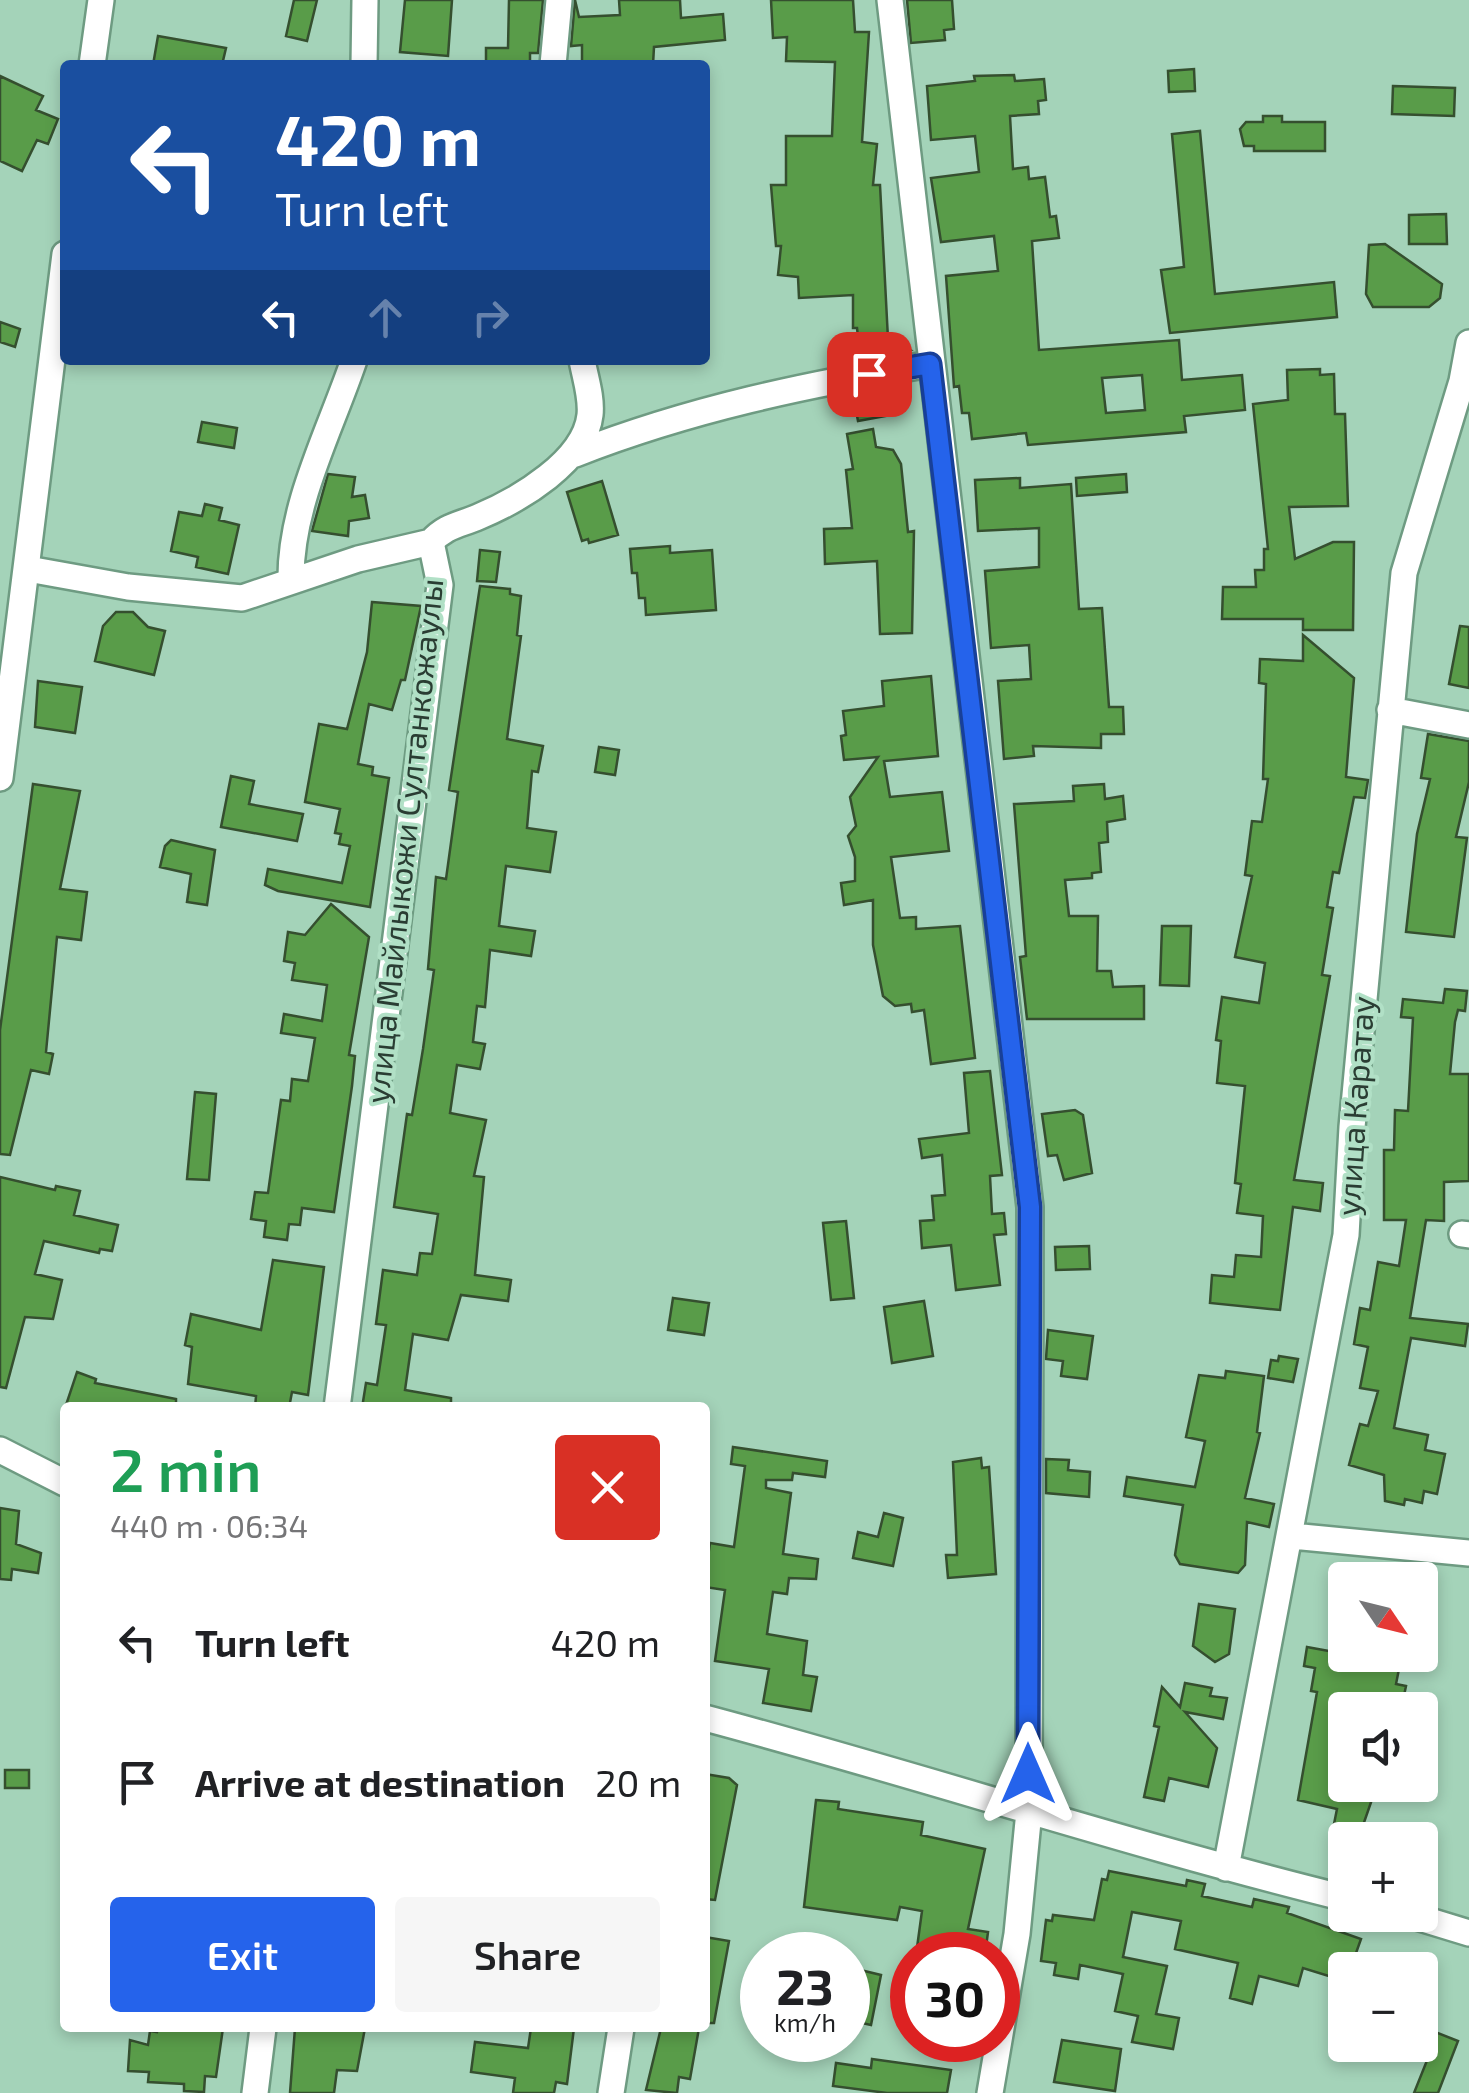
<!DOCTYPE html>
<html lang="en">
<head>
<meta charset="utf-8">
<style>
	body { margin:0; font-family:"Exo 2",sans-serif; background:#f6f6f6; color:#202124; height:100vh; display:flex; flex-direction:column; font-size:38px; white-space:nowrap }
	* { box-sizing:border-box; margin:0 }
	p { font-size:32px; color:#757577 }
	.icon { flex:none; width:55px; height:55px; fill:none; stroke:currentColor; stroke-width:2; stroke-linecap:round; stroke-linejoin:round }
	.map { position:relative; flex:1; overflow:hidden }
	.side { position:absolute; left:60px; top:1402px; width:650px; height:630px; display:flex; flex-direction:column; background:#fff; border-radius:10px; box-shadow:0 5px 15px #0003 }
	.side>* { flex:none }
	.hud { position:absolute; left:60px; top:60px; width:650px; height:305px; border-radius:10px; box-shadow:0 5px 15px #0003; background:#1a4fa0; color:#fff; overflow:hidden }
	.needle { width:65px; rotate:125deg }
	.buttons { position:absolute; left:1328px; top:1562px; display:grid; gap:20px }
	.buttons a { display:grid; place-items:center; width:110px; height:110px; border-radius:10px; background:#fff; box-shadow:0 5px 15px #0003; font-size:50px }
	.speed { position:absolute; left:740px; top:1932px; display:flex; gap:20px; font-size:50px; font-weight:700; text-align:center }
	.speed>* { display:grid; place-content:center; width:130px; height:130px; border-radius:50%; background:#fff; box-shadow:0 5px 15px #0003; line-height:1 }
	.speed small { font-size:25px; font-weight:400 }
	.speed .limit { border:15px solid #d22; background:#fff; color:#111 }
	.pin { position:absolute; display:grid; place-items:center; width:85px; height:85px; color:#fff; margin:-42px; border-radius:20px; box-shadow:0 5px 15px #0006 }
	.me { position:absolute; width:110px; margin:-55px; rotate:0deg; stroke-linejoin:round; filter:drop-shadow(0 0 8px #0008) }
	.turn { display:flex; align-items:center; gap:35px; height:210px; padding:0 50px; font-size:45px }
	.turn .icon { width:130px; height:130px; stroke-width:2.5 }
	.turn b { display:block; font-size:70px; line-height:85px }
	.lanes { display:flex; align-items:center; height:95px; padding:0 50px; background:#0003; justify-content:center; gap:50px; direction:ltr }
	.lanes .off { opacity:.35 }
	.round { display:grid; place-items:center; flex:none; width:105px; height:105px; border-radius:10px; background:#f6f6f6 }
	.head { display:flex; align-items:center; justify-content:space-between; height:170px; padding:0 50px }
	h1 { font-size:60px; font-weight:600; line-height:75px; color:#1e9e55 }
	.cta { display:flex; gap:20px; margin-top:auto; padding:20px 50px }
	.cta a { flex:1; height:115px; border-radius:10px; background:#2563eb; color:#fff; font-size:40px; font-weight:600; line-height:115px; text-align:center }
	.cta a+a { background:#f6f6f6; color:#202124 }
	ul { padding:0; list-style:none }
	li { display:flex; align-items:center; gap:30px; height:140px; padding:0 50px }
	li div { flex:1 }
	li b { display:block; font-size:38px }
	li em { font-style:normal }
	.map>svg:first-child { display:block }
	.building { fill:#599c49; stroke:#354f2f; stroke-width:2.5; fill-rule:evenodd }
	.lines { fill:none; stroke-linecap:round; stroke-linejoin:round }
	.street-casing { stroke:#6e9b82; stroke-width:30 }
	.street { stroke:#fff; stroke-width:25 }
	.route-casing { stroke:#184099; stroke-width:25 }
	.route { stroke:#2563eb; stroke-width:18 }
	.labels { text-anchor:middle; stroke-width:8; stroke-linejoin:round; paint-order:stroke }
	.street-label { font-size:32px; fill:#2a3d33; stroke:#b1e0c6 }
</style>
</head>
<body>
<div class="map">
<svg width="1469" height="2093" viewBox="0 0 1469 2093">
	<rect width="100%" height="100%" fill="#a4d3b9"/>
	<path class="building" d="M 294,0 L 317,0 L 307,41 L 286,36 Z
		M 405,0 L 452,0 L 448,56 L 400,52 Z
		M 509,0 L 543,0 L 538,53 L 530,53 L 530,65 L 486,65 L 486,48 L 508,48 Z
		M 575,0 L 579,17 L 620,15 L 619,0 L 680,0 L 681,18 L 723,14 L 725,40 L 654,47 L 653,65 L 582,65 L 582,45 L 571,46 Z
		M 771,0 L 853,0 L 855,32 L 869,32 L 862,142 L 877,144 L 873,185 L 880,185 L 888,339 L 910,350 L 867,359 L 860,354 L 857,328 L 853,328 L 853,295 L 799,298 L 798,277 L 778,275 L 781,246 L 776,246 L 771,185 L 786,185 L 786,136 L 832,136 L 835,62 L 786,61 L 787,37 L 773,38 Z
		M 907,0 L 952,0 L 954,29 L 944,30 L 945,40 L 911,43 Z
		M 158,36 L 226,48 L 222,65 L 153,65 Z
		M 1194,69 L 1195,91 L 1169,92 L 1168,71 Z
		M 1014,75 L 1015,81 L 1044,79 L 1046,100 L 1038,101 L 1039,114 L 1010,116 L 1013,169 L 1028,167 L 1029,179 L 1045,177 L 1050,217 L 1056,216 L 1059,238 L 1032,241 L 1039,350 L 1179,340 L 1182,380 L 1242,375 L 1245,410 L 1184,416 L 1186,432 L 1028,445 L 1026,433 L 972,439 L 969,413 L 962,413 L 959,386 L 954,387 L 946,276 L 998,271 L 994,236 L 941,242 L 931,178 L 979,172 L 975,136 L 931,140 L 927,86 L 975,81 L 974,76 ZM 1142,375 L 1145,410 L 1106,413 L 1102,378 Z
		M 0,76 L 43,96 L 36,110 L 58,119 L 48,144 L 37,140 L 22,171 L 0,161 Z
		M 1393,86 L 1455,88 L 1454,116 L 1392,114 Z
		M 1263,116 L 1282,116 L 1282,122 L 1325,122 L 1325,151 L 1254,151 L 1254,146 L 1244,146 L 1240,129 L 1246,122 L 1263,122 Z
		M 1200,131 L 1215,294 L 1334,282 L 1337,317 L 1170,333 L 1161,270 L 1184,267 L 1172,134 Z
		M 1446,214 L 1447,244 L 1409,244 L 1409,215 Z
		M 1385,244 L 1442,284 L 1440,298 L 1429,307 L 1373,307 L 1366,294 L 1369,245 Z
		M 0,322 L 20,329 L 15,347 L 0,342 Z
		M 1320,369 L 1320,375 L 1334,374 L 1335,414 L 1345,414 L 1348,506 L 1289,507 L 1295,559 L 1333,542 L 1354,542 L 1353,630 L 1303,630 L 1303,619 L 1222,619 L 1223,587 L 1256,587 L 1255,570 L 1264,570 L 1264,549 L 1268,549 L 1253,404 L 1288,400 L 1287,370 Z
		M 891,387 L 891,415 L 858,421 L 853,394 Z
		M 202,422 L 237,428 L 234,448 L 198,442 Z
		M 873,429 L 876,447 L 893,450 L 901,464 L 908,532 L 914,531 L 912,633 L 880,634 L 877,561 L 825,564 L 824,529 L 852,528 L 846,470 L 853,469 L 847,434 Z
		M 328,474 L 355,477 L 352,497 L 365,495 L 369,518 L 349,521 L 348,536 L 312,531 Z
		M 1126,474 L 1127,492 L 1077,496 L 1076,478 Z
		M 1020,478 L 1020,488 L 1071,484 L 1079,609 L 1102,608 L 1109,707 L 1123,707 L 1124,734 L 1101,734 L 1101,748 L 1033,746 L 1034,756 L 1004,759 L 998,681 L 1031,679 L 1029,645 L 991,648 L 985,571 L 1039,567 L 1039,528 L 978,531 L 975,480 Z
		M 602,481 L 618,535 L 589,543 L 588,539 L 582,541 L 567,492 Z
		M 205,504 L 222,508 L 219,520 L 239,525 L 228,574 L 196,567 L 198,557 L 171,551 L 179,512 L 202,516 Z
		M 670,546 L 670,553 L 712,550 L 716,610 L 646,615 L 645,598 L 639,598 L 637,573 L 632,573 L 630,549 Z
		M 480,550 L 500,552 L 496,582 L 477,581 Z
		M 480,586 L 510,589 L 510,594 L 521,596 L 517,635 L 521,636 L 507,739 L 543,746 L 538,772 L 532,771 L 527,828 L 556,832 L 550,872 L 506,866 L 499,926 L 535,931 L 531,956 L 490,950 L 485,1007 L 477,1006 L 473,1042 L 485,1044 L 480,1069 L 457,1065 L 450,1113 L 486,1120 L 474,1176 L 484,1177 L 475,1275 L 511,1280 L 508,1301 L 461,1295 L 448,1340 L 413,1334 L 405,1390 L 451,1398 L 451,1408 L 362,1408 L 366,1383 L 377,1385 L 386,1325 L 376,1324 L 383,1270 L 417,1275 L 420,1253 L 432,1254 L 438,1214 L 394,1207 L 407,1114 L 412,1115 L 423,1049 L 434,970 L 428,969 L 436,877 L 446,879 L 458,792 L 449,790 Z
		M 372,602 L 421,606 L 405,680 L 401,680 L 392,710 L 369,704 L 358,764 L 373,767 L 372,775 L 389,778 L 370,907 L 278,891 L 265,885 L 268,869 L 342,883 L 350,846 L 339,844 L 341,834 L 335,833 L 340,809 L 305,802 L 319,724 L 347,729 L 367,652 Z
		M 116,612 L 133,612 L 148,627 L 165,631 L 154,675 L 95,661 L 103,626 Z
		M 1460,626 L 1469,627 L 1469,688 L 1449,684 Z
		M 1303,635 L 1354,678 L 1346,777 L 1368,780 L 1365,798 L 1354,797 L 1339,873 L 1333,872 L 1327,907 L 1333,908 L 1322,975 L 1330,976 L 1294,1180 L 1323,1183 L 1320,1211 L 1293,1207 L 1280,1310 L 1210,1303 L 1212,1275 L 1234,1277 L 1236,1255 L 1261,1257 L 1263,1216 L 1237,1213 L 1241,1184 L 1235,1183 L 1245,1086 L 1217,1083 L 1221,1041 L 1216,1040 L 1222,997 L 1259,1003 L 1265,963 L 1235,957 L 1252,876 L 1245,875 L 1252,821 L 1262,822 L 1268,779 L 1263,779 L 1266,684 L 1259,683 L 1260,659 L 1303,661 Z
		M 931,676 L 938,756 L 884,761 L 890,797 L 942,792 L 949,851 L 891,857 L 900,918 L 916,917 L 916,929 L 960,926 L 975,1058 L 931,1064 L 924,1010 L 912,1012 L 911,1004 L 895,1006 L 883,996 L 873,945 L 873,900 L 844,905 L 841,883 L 855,881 L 855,857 L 848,836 L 856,826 L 850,797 L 878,757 L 844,760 L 841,736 L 846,735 L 843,711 L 884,706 L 882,681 Z
		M 38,681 L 82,687 L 75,733 L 35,727 Z
		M 1428,734 L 1469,741 L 1469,782 L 1456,837 L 1467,838 L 1454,937 L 1406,932 L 1417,834 L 1430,779 L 1421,778 Z
		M 599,747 L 619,750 L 615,775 L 595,772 Z
		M 231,776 L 254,781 L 249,804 L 303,814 L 297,841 L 221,827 Z
		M 33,784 L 80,791 L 60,889 L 87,892 L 81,940 L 57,937 L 46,1052 L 53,1054 L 49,1074 L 31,1070 L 10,1155 L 0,1154 L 0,1030 Z
		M 1104,784 L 1105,799 L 1123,796 L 1125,819 L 1107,822 L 1108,842 L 1099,843 L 1101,872 L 1092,873 L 1092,878 L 1065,880 L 1069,916 L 1098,916 L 1097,971 L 1111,971 L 1113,987 L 1144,986 L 1144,1019 L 1027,1019 L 1020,957 L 1026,956 L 1014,804 L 1074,801 L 1073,786 Z
		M 171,840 L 215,850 L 207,905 L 187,902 L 191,874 L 160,867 L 165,846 Z
		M 331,904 L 369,937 L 349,1055 L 355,1056 L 352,1086 L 334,1212 L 302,1208 L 300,1225 L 289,1224 L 287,1240 L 264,1237 L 266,1221 L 251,1219 L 255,1192 L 268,1193 L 281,1100 L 290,1101 L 292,1079 L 308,1081 L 315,1038 L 281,1033 L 284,1014 L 322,1021 L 327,985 L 292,980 L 295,963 L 284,961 L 288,932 L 305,935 Z
		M 1162,926 L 1191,926 L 1189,986 L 1160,985 Z
		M 1445,989 L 1467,991 L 1465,1011 L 1458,1010 L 1455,1022 L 1450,1074 L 1469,1074 L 1469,1181 L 1444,1182 L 1444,1221 L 1426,1220 L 1410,1318 L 1468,1324 L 1465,1346 L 1411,1338 L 1394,1428 L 1428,1435 L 1425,1450 L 1445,1454 L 1437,1494 L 1424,1491 L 1422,1503 L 1405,1499 L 1404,1505 L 1385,1501 L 1384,1475 L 1349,1465 L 1360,1424 L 1368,1426 L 1378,1391 L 1360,1388 L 1368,1347 L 1354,1344 L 1360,1308 L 1370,1310 L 1378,1262 L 1399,1266 L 1406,1220 L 1384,1220 L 1384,1150 L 1394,1150 L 1395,1110 L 1408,1111 L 1413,1018 L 1401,1017 L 1403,999 L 1443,1003 Z
		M 990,1071 L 1002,1175 L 990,1176 L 992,1214 L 1004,1213 L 1006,1234 L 994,1235 L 1000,1285 L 956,1290 L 951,1245 L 922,1248 L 920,1221 L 934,1220 L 932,1196 L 945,1195 L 942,1155 L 922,1158 L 919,1139 L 969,1133 L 964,1073 Z
		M 195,1092 L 216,1094 L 209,1180 L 187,1179 Z
		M 1075,1110 L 1083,1115 L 1092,1173 L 1064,1180 L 1057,1155 L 1048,1156 L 1042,1114 Z
		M 0,1177 L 55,1190 L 56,1186 L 80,1191 L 74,1215 L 118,1225 L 112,1251 L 100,1249 L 99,1253 L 44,1241 L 35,1274 L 62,1280 L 53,1319 L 25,1317 L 6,1388 L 0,1387 Z
		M 846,1221 L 854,1298 L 831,1300 L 823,1223 Z
		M 1089,1246 L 1090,1269 L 1056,1270 L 1055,1247 Z
		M 273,1260 L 324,1267 L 308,1395 L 292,1392 L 289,1408 L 255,1408 L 256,1396 L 188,1384 L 192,1347 L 185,1345 L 191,1314 L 261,1330 Z
		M 673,1298 L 709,1303 L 704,1335 L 668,1330 Z
		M 924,1301 L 933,1356 L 892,1363 L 884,1307 Z
		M 1048,1330 L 1093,1336 L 1087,1379 L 1061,1376 L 1063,1361 L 1046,1359 Z
		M 1279,1356 L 1298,1359 L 1293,1382 L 1268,1378 L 1271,1360 L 1278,1361 Z
		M 1226,1371 L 1264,1376 L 1257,1432 L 1260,1433 L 1245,1498 L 1274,1504 L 1269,1527 L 1247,1522 L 1245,1565 L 1238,1573 L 1180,1564 L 1175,1555 L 1183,1505 L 1124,1496 L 1127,1477 L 1195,1487 L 1205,1441 L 1186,1437 L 1199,1375 L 1225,1378 Z
		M 77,1372 L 96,1379 L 95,1383 L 176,1399 L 176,1408 L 65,1408 Z
		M 733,1447 L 827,1461 L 825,1477 L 793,1473 L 792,1480 L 766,1480 L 766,1488 L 791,1493 L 783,1554 L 818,1559 L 816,1579 L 789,1578 L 787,1594 L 773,1592 L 767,1634 L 807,1641 L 803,1675 L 817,1677 L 811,1711 L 763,1703 L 769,1669 L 715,1661 L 725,1590 L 705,1587 L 705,1577 L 710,1543 L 734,1547 L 745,1466 L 731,1464 Z
		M 981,1458 L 982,1468 L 989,1467 L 996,1574 L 948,1578 L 946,1555 L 957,1555 L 953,1462 Z
		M 1046,1459 L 1069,1460 L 1068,1470 L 1090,1472 L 1089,1497 L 1046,1493 Z
		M 0,1508 L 19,1511 L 16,1544 L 41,1553 L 38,1573 L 12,1569 L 11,1580 L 0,1579 Z
		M 884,1513 L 903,1518 L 893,1566 L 853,1558 L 858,1532 L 878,1537 Z
		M 1199,1604 L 1235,1609 L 1229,1654 L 1215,1662 L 1193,1646 Z
		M 1307,1647 L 1400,1664 L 1396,1684 L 1406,1686 L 1401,1710 L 1345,1710 L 1345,1785 L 1377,1785 L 1360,1834 L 1333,1829 L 1337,1809 L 1298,1800 L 1317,1692 L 1311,1691 L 1315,1668 L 1304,1666 Z
		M 1185,1683 L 1212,1688 L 1210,1696 L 1227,1698 L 1223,1719 L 1185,1712 L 1217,1748 L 1208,1787 L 1169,1778 L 1164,1801 L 1144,1797 L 1159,1727 L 1154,1726 L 1162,1687 L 1180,1707 Z
		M 5,1770 L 29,1770 L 29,1788 L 5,1788 Z
		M 705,1774 L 729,1778 L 737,1785 L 715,1900 L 705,1899 Z
		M 816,1800 L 839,1802 L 838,1809 L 923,1822 L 921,1835 L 985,1849 L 968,1929 L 988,1932 L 985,1955 L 916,1955 L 922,1911 L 900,1907 L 897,1920 L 804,1907 Z
		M 1109,1871 L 1186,1886 L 1187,1880 L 1205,1884 L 1202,1896 L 1252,1907 L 1254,1899 L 1289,1907 L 1287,1913 L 1361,1939 L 1350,1970 L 1345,1970 L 1345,1981 L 1303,1968 L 1298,1986 L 1259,1976 L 1252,2004 L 1230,1998 L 1238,1963 L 1175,1949 L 1181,1921 L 1132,1912 L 1123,1957 L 1167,1966 L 1156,2014 L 1179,2018 L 1173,2049 L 1132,2042 L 1138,2016 L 1115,2011 L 1123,1974 L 1080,1965 L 1078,1979 L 1054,1975 L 1056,1963 L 1041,1961 L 1046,1920 L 1052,1921 L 1053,1915 L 1094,1920 L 1102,1879 L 1107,1880 Z
		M 705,1937 L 729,1941 L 714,2023 L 705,2023 Z
		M 848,1967 L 881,1975 L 871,2025 L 848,2020 Z
		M 1420,2026 L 1458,2041 L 1438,2093 L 1414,2093 L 1428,2058 L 1420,2055 Z
		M 158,2028 L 223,2028 L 216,2077 L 205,2076 L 204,2092 L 184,2091 L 184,2084 L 148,2082 L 149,2072 L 128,2071 L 130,2040 L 148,2045 L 150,2031 L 157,2032 Z
		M 295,2028 L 365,2028 L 357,2071 L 337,2070 L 334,2093 L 290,2093 Z
		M 531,2028 L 574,2028 L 567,2084 L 556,2082 L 554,2093 L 513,2093 L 515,2078 L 471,2072 L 475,2042 L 528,2048 Z
		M 661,2028 L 699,2028 L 690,2079 L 679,2077 L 677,2093 L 646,2090 Z
		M 1062,2040 L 1121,2049 L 1115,2091 L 1054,2082 Z
		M 872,2059 L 951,2070 L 947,2093 L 887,2093 L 833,2086 L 836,2063 L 871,2068 Z"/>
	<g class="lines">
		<defs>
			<path id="street" d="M 890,0 L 1030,1207 L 1029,1811 L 1017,1934 L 990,2093
				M 92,65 L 101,0
				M 364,65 L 365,0
				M 553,65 L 559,0
				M 575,454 C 690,409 808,384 931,364
				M 431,542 C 445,526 459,525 478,517 C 519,500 585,461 590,415 C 592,397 585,377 582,360
				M 28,569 L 128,587 L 242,598 L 358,559 L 431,542
				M 291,580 C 290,505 330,431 354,360
				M 1390,710 L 1469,725
				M 0,778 L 65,254
				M 1462,1234 L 1469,1235
				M 337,1408 L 440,585 L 431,542
				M 0,1450 L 65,1483
				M 1292,1536 L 1469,1553
				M 705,1718 C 919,1775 1130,1845 1345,1898
				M 1226,1868 L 1346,1235 L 1352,1127 L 1404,573 L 1462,381 L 1469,343
				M 1410,1915 L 1469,1933
				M 255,2093 L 263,2028
				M 611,2093 L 621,2028"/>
		</defs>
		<use href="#street" class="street-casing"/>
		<use href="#street" class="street"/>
	</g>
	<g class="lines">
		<defs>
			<path id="route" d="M 869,374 L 930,364 L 1030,1207 L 1028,1774"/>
		</defs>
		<use href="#route" class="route-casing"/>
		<use href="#route" class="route"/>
	</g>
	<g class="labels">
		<g class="street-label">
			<text transform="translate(405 841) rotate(-84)" y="11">улица Майлыкожи Султанкожаулы</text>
			<text transform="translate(1356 1106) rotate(-86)" y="11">улица Каратау</text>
		</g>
	</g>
</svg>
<div class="buttons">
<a><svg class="needle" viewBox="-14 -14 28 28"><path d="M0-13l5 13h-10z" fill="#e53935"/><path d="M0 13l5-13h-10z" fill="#757577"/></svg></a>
<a><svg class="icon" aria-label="sound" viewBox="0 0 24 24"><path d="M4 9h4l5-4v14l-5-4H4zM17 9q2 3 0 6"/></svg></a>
<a>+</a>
<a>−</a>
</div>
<div class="speed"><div>23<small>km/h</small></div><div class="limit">30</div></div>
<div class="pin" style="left:869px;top:374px;background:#d93025"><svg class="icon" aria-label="arrive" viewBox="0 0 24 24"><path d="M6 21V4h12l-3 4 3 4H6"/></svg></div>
<svg class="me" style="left:1028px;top:1774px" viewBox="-20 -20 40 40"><path d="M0-17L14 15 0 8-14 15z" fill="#2563eb" stroke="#fff" stroke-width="4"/></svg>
<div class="hud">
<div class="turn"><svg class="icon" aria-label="left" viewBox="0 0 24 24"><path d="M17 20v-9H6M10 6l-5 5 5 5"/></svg><div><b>420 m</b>Turn left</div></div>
<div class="lanes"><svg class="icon" aria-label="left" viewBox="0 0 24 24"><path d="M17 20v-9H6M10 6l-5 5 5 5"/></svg><svg class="icon off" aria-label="ahead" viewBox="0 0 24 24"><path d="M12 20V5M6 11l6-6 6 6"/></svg><svg class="icon off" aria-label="right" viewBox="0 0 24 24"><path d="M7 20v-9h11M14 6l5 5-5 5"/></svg></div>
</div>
<section class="side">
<div class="head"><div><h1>2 min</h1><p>440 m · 06:34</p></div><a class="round" style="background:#d93025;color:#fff"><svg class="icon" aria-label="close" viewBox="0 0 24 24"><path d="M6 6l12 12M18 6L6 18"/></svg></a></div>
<ul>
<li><svg class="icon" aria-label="left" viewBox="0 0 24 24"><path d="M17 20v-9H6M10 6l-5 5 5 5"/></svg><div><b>Turn left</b></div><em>420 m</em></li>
<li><svg class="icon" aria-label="arrive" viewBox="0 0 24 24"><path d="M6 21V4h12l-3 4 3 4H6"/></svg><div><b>Arrive at destination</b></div><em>20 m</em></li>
</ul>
<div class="cta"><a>Exit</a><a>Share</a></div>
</section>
</div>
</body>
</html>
